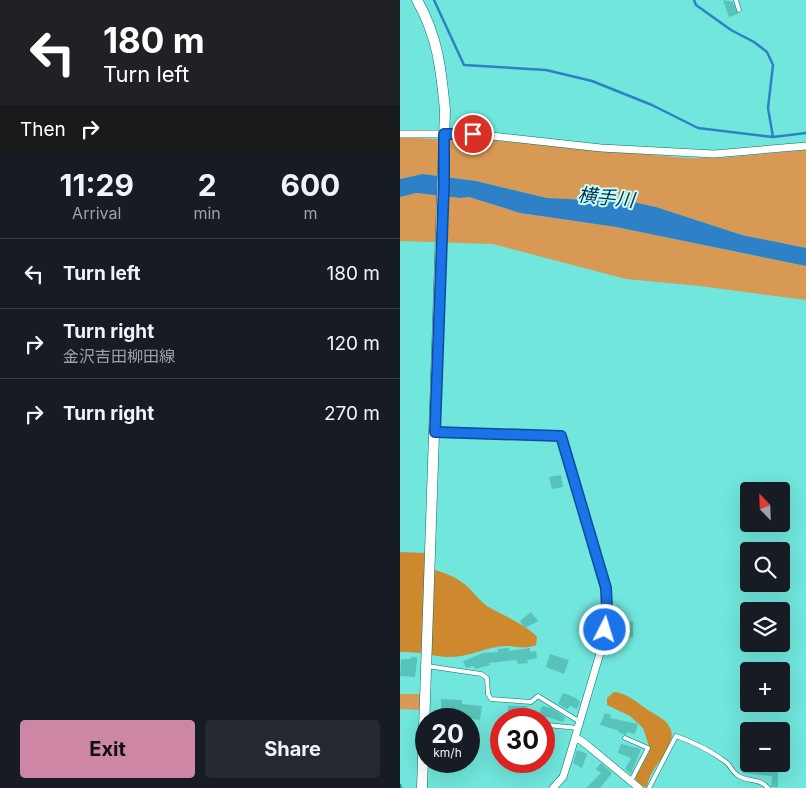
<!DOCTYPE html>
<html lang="en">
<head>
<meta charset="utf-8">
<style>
	body { margin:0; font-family:Inter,"Noto Sans JP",sans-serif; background:#242831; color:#f1f3f6; height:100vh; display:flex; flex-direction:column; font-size:19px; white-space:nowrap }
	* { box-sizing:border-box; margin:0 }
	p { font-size:16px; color:#9ea1a6 }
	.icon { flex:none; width:28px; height:28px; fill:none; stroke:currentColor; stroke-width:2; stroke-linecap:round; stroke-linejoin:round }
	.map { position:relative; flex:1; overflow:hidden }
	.side { display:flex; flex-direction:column; background:#171b24; width:400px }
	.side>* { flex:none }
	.banner { background:#202124; color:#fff; overflow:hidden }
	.needle { width:32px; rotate:337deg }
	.controls { position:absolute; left:340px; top:482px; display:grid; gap:10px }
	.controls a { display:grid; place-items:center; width:50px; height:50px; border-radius:5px; background:#171b24; box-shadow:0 5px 20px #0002; font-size:25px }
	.speed { position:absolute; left:15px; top:708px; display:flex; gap:10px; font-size:25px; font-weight:700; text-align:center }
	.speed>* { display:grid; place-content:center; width:65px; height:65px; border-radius:50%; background:#171b24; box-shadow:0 5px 20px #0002; line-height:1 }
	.speed small { font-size:12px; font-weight:400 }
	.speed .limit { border:8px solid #d22; background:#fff; color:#111 }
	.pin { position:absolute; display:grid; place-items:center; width:42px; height:42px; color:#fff; margin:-21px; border:2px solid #fff; border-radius:50%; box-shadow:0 1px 5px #0007 }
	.me { position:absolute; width:55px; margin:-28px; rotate:5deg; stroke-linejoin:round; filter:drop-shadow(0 0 4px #0008) }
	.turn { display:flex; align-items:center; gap:18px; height:105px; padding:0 20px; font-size:22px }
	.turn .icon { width:65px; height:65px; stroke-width:2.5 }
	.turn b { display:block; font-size:35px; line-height:42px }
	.then { display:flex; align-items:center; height:48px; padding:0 20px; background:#0003; gap:10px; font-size:19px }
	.eta { display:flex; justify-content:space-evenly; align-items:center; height:85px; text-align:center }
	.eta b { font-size:30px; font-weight:700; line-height:35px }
	.primary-button { display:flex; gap:10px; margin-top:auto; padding:10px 20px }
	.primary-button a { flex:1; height:58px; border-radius:5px; background:#cd87a5; color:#111; font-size:20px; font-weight:700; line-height:58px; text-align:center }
	.primary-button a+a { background:#242831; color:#f1f3f6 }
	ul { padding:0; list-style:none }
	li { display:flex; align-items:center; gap:15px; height:70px; padding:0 20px; border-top:1px solid #363941 }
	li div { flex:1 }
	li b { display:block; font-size:19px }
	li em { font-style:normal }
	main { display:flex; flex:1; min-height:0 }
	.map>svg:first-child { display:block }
	.green { fill:#d79953 }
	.forest { fill:#ce882e }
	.water { fill:#2e81c7 }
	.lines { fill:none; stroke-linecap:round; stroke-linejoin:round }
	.stream { stroke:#2e81c7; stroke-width:2.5 }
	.building { fill:#58c3ba }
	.service-casing { stroke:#00716b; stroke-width:5 }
	.minor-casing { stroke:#00716b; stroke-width:8 }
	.secondary-casing { stroke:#00716b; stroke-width:11 }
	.service { stroke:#fff; stroke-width:4 }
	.minor { stroke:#fff; stroke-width:7 }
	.secondary { stroke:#fff; stroke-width:10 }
	.route-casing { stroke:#114b97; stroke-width:12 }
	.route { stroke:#1a73e8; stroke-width:9 }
	.labels { text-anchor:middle; stroke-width:4; stroke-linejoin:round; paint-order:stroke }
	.water-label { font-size:19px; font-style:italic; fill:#023053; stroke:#c7fcf6 }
</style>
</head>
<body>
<main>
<section class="side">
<div class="banner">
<div class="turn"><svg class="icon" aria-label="left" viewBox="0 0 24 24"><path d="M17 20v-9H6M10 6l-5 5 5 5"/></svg><div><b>180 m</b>Turn left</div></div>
<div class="then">Then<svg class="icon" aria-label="right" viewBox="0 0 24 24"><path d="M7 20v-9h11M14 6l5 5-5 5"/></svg></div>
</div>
<div class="eta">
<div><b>11:29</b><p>Arrival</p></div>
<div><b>2</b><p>min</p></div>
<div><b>600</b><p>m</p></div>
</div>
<ul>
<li><svg class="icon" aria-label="left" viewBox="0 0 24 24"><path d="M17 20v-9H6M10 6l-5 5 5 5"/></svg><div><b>Turn left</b></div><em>180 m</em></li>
<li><svg class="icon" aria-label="right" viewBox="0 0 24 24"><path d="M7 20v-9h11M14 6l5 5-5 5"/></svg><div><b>Turn right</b><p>金沢吉田柳田線</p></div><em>120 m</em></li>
<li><svg class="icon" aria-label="right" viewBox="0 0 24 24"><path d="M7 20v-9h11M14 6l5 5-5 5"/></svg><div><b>Turn right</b></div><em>270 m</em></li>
</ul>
<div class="primary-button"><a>Exit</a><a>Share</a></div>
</section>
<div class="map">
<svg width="406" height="788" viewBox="0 0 406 788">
	<rect width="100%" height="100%" fill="#70e6dc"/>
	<path class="green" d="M 0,137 L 34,139 L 78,139 L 286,158 L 320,158 L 406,150 L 406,248 L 342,235 L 256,207 L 233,202 L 147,198 L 76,181 L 23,174 L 0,179 Z
		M 16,193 L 59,198 L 69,197 L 120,213 L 216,227 L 406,266 L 406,300 L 300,286 L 226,279 L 93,244 L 0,241 L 0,197 Z
		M 0,694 L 22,694 L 21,710 L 0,709 Z"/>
	<path class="forest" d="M 0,552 L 25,553 L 25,566 C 36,571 51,574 60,581 C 72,588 79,603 92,609 C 102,614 132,629 137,637 L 136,645 C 126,649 120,647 109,646 C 89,645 71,657 51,657 C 33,657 20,651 0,652 Z
		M 214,692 C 227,693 238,703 248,710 C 253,713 260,717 265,721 C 283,739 260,757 252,773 C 249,777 248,783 246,788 L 237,782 L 235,778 L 249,752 L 249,746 L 243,728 L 230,716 L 207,705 L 207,698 Z"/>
	<path class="water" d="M 23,174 L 76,181 L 147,198 L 233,202 L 256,207 L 342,235 L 406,248 L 406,266 L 216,227 L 120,213 L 69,197 L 60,198 L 16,193 L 0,197 L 0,179 Z"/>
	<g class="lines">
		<path class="stream" d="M 34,0 L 64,65 L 146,70 L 192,81 L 252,105 L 298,128 L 373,137 L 406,133
			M 294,0 L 296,5 L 331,30 L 354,42 L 367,52 L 373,65 L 368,108 L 373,137
			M 0,785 L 1,788"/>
	</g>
	<path class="building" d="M 323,0 L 333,2 L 338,14 L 329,17 Z
		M 161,475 L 163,487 L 152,489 L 149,477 Z
		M 131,612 L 138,621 L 125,628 L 120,621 Z
		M 212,615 L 217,615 L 217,622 L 222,622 L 222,620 L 233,622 L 233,637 L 222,640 L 222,637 L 215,637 L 215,631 L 210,630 Z
		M 109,648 L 109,651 L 130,648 L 130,652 L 136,651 L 137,658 L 127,660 L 128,663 L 118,664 L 117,661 L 115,660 L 89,663 L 90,665 L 75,669 L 74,666 L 66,668 L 63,661 L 83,653 L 98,652 L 98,649 Z
		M 150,654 L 169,660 L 164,674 L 146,667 Z
		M 11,657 L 17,657 L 17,660 L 15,677 L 0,676 L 1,659 L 11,659 Z
		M 163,693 L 176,698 L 180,702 L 177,709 L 170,706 L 167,709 L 158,704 Z
		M 41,699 L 62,700 L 62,704 L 82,706 L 80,720 L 68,718 L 68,715 L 41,716 Z
		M 108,706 L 127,706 L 128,716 L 108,716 Z
		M 142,706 L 151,708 L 165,717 L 163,722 L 148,717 L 138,719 Z
		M 205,713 L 211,715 L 210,718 L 238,724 L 235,734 L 227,732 L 226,735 L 220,733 L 217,730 L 200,725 Z
		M 221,744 L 241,749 L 231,774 L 225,769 L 231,758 L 218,753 Z
		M 177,750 L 187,754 L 182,768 L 173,763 Z
		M 201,763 L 212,773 L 200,788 L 186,788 L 201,773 L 196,769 Z
		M 343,764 L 378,765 L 378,787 L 371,787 L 372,776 L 342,773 Z"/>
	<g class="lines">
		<defs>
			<path id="service" d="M 336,0 L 339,10
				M 27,666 L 81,674 L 87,678 L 88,694 L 91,699 L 131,702 L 138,696 L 180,722
				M 147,725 L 178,728
				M 225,738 L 248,748 L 231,781
				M 249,788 L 276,736 C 293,742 311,751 326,762 C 330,765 332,771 336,774 C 346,783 359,777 368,788"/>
			<path id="minor" d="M 0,134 L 73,134 L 201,148 L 314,154 L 406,146
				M 35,432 L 161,436 L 206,588 L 207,609 L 203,643 L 169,758 L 163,777 L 153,788
				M 176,738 L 182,741 L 239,788"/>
			<path id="secondary" d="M 17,0 C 38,37 41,69 45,110 L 22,788"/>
		</defs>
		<use href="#service" class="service-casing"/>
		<use href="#minor" class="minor-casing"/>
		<use href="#secondary" class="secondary-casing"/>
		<use href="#service" class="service"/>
		<use href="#minor" class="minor"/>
		<use href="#secondary" class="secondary"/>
	</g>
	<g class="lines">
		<defs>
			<path id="route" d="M 73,134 L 44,134 L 44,182 L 35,432 L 161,436 L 206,588 L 207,609 L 205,630"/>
		</defs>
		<use href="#route" class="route-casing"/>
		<use href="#route" class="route"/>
	</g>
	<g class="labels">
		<g class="water-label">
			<text transform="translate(206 197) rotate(6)" y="7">横手川</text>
		</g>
	</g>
</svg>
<div class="controls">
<a><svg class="needle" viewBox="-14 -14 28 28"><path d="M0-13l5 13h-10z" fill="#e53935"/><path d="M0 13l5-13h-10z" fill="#9ea1a6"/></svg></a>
<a><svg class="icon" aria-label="search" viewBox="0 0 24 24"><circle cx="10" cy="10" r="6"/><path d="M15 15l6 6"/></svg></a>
<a><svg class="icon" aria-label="layers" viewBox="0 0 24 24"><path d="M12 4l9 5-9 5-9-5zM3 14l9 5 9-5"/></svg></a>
<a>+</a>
<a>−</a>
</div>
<div class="speed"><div>20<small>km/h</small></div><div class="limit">30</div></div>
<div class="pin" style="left:73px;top:134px;background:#d93025"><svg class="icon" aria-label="arrive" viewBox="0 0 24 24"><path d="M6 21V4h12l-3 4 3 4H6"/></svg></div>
<svg class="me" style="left:205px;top:630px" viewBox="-20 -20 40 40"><circle r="17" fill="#1a73e8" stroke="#fff" stroke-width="3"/><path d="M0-11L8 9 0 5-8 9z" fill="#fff"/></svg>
</div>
</main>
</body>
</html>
